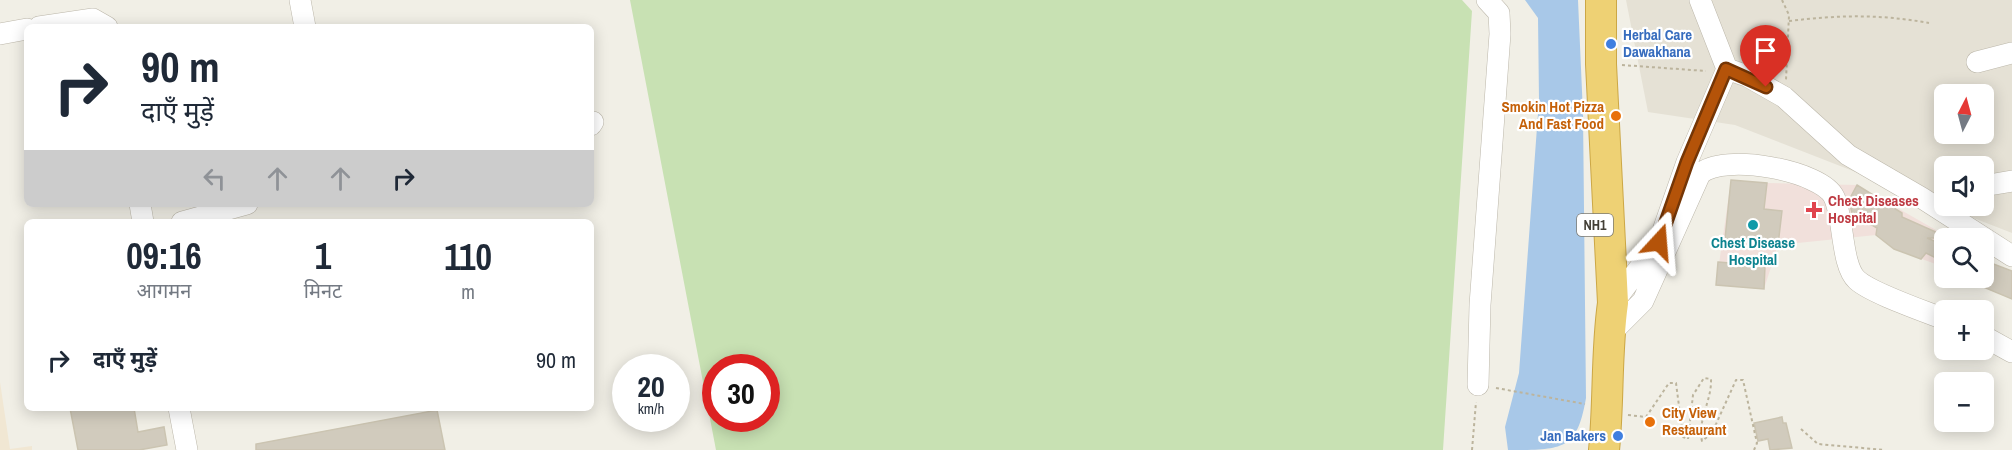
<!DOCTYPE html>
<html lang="hi">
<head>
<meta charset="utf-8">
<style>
	body { margin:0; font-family:"Archivo Narrow","Noto Sans Devanagari",sans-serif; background:#f2f2f3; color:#1f2937; height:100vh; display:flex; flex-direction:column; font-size:22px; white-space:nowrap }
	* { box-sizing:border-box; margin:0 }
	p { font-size:20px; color:#747a83 }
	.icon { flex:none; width:33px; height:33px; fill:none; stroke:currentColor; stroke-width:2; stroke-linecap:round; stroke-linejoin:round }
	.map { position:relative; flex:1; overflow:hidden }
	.side { position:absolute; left:24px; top:219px; width:570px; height:192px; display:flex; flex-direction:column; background:#fff; border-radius:9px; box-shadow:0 3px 15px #0003 }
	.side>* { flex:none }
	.top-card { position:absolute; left:24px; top:24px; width:570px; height:183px; border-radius:9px; box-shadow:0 3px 15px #0003; background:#fff; color:#1f2937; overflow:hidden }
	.needle { width:39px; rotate:6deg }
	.buttons { position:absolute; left:1934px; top:84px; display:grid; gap:12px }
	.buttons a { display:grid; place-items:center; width:60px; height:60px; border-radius:9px; background:#fff; box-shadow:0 3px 15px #0003; font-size:30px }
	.speed { position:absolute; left:612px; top:354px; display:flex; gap:12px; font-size:30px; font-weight:700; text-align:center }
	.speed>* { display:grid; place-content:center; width:78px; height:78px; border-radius:50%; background:#fff; box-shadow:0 3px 15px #0003; line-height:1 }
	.speed small { font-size:15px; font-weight:400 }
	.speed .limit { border:9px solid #d22; background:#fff; color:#111 }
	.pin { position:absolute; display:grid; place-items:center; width:51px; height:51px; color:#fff; margin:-62px -26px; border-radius:50% 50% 50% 0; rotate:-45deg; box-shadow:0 0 6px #0007 }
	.pin .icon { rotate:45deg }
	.me { position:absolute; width:66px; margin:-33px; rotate:19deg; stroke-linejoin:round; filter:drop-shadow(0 0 4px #0008) }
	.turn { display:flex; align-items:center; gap:21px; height:126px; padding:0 18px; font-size:27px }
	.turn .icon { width:78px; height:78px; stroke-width:2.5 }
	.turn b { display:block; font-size:42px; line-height:51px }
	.lanes { display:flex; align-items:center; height:57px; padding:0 18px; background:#0003; justify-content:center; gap:30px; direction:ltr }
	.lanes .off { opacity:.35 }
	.eta { display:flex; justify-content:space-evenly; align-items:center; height:102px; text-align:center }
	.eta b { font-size:36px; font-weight:700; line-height:42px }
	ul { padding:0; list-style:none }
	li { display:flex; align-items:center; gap:18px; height:78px; padding:0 18px }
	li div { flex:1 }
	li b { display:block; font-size:22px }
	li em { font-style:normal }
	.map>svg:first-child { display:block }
	.residential { fill:#e5e1d5; fill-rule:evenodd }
	.commercial { fill:#f1e7d3 }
	.medical { fill:#f1e0db }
	.green { fill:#c8e1b3; fill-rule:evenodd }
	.water { fill:#a8c8e8 }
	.building { fill:#d1cbbd; stroke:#cbc4b1; stroke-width:1.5 }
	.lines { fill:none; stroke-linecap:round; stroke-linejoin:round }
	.minor-casing { stroke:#bcb7aa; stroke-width:22 }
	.highway-casing { stroke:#cca745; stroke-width:32 }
	.path { stroke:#bcb49d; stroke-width:2; stroke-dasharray:3 3; stroke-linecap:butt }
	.minor { stroke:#fff; stroke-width:21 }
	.highway { stroke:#eed174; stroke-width:30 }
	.route-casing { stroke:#753606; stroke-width:15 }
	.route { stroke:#b45309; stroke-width:10 }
	.shop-dot { fill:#3f7fe0; stroke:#fff; stroke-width:2 }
	.food-dot { fill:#e8710a; stroke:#fff; stroke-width:2 }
	.health-dot { fill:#e0444e; stroke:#fff; stroke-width:2 }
	.culture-dot { fill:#0f9aa8; stroke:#fff; stroke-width:2 }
	.labels { text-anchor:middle; stroke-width:4.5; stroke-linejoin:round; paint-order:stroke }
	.shield { fill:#fff; stroke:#7b7972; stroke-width:1.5 }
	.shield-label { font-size:14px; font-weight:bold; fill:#433f36 }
	.shop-label { font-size:15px; font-weight:bold; fill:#366cbe; stroke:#fff; text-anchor:start }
	.food-label { font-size:15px; font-weight:bold; fill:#c56008; stroke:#fff; text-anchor:end }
	.health-label { font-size:15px; font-weight:bold; fill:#be3a42; stroke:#fff; text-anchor:start }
	.culture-label { font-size:15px; font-weight:bold; fill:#0d838f; stroke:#fff }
</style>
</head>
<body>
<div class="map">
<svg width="2012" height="450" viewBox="0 0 2012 450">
	<rect width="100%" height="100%" fill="#f1efe6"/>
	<path class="residential" d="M 1626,0 L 2012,0 L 2012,233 L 1735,125 L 1648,112 ZM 1944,94 L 1983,94 L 1983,134 L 1944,134 ZM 1944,166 L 1983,166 L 1983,206 L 1944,206 Z"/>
	<path class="commercial" d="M 0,382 L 10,449 L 32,446 L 32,450 L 0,450 Z"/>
	<path class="medical" d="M 1731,180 L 1767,183 L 1857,185 L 1950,238 L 1944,238 L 1944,267 L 1894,249 L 1876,235 L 1778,245 L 1764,289 L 1716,285 Z"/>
	<path class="green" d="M 630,0 L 1462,0 L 1472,11 L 1443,450 L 716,450 ZM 716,368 L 766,368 L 766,418 L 716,418 Z"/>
	<path class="water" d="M 1525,0 L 1578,0 L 1583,114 L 1586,398 C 1577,450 1564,450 1508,450 L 1505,427 L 1519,373 L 1539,100 L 1538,18 Z"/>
	<path class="building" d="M 1731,180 L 1767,183 L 1764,209 L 1782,211 L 1778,245 L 1725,239 Z
		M 1857,185 L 1902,213 L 1902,217 L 1949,238 L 1927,238 L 1944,245 L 1944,262 L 1926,253 L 1921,259 L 1894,249 L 1876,235 L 1877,228 L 1852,213 L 1849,200 Z
		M 1983,260 L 2012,271 L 2012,299 L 1962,278 L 1983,278 Z
		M 1718,262 L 1765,266 L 1764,289 L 1716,285 Z
		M 70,408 L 134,408 L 138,432 L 164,427 L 167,445 L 139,450 L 78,450 Z
		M 437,410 L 445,450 L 256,450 L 256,444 Z
		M 1782,417 L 1783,423 L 1786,423 L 1792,448 L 1770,450 L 1768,439 L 1758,441 L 1754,423 Z"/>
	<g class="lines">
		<defs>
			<path id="minor" d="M 300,0 L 305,27
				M 1700,0 L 1727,69
				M 39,27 L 93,19 L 107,27
				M 0,34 L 27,29
				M 1977,62 L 2012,53
				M 591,125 L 593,122
				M 1983,186 L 2012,181
				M 140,204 L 143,222
				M 182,222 L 247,204
				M 1613,303 L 1659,242 L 1687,162 L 1727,69 L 1747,76 L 1784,97 L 1848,155 L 1922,198 L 2012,256
				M 1609,335 L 1643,301 L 1700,174 C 1723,152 1822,171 1834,197 C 1844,217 1841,266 1857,280 C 1871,293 1924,311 1944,319
				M 1983,336 L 2012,352
				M 1478,385 L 1480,305 L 1500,34 L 1499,13 L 1487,0
				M 179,408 L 187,450"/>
			<path id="highway" d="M 1601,0 L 1601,64 L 1613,303 C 1606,352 1609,401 1604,450"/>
		</defs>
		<use href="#minor" class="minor-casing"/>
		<use href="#highway" class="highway-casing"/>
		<path class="path" d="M 1782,0 L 1789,15 L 1786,80
			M 1789,21 C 1839,15 1879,14 1929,23
			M 1622,65 L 1706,71
			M 1496,388 L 1585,404
			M 1628,415 L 1646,417 L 1669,383 L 1676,383 L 1683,437 L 1688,439 L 1693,395 L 1704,378 L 1711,379 C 1712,400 1697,421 1702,441 L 1712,433 L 1736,380 L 1743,380 L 1757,443 L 1754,450
			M 1801,429 L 1818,444 L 1885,450
			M 1472,450 L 1476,402"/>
		<use href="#minor" class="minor"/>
		<use href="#highway" class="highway"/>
	</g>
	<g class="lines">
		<defs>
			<path id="route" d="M 1659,242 L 1687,162 L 1726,69 L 1766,87"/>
		</defs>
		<use href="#route" class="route-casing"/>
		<use href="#route" class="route"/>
	</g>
	<g class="shop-dot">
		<circle cx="1611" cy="44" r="6"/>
		<circle cx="1618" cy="436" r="6"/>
	</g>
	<g class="food-dot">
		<circle cx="1616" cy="116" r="6"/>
		<circle cx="1650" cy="422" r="6"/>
	</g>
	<path class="health-dot" d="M1811 201h6v6h6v6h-6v6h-6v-6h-6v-6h6z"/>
	<circle class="culture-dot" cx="1753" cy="225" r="6"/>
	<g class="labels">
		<rect class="shield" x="1577" y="214" width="36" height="22" rx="4.5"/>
		<g class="shield-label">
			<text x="1595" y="230">NH1</text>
		</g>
		<g class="shop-label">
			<text x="1623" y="40">Herbal Care<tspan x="1623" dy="17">Dawakhana</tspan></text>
			<text x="1606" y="441" text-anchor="end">Jan Bakers</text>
		</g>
		<g class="food-label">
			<text x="1604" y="112">Smokin Hot Pizza<tspan x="1604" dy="17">And Fast Food</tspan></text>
			<text x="1662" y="418" text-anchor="start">City View<tspan x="1662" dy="17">Restaurant</tspan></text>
		</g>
		<g class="health-label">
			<text x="1828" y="206">Chest Diseases<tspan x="1828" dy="17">Hospital</tspan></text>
		</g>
		<g class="culture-label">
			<text x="1753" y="248">Chest Disease<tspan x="1753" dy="17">Hospital</tspan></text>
		</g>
	</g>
</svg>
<div class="buttons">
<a><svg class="needle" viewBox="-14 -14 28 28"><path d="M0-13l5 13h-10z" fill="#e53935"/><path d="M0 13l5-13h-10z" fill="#747a83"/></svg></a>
<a><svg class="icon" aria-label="sound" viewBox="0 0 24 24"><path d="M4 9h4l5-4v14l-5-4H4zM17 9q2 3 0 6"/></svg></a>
<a><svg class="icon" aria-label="search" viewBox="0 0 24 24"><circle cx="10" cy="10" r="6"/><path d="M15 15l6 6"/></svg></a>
<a>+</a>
<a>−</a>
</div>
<div class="speed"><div>20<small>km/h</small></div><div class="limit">30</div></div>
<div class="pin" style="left:1766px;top:87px;background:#d93025"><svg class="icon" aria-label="arrive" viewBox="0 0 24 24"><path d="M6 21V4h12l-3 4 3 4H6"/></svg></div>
<svg class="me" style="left:1659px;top:242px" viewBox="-20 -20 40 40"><path d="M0-17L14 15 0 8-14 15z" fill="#b45309" stroke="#fff" stroke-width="4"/></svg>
<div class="top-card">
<div class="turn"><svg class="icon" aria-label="right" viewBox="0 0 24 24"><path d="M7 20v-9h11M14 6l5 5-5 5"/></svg><div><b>90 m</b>दाएँ मुड़ें</div></div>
<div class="lanes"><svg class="icon off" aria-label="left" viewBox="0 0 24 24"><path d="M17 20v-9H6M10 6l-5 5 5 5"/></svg><svg class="icon off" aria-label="ahead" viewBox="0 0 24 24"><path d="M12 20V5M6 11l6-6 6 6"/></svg><svg class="icon off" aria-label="ahead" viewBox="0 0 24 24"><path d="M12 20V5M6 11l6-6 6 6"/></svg><svg class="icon" aria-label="right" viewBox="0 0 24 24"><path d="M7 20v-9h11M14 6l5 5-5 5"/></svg></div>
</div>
<section class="side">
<div class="eta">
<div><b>09:16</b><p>आगमन</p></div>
<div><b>1</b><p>मिनट</p></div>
<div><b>110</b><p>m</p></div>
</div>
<ul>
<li><svg class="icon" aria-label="right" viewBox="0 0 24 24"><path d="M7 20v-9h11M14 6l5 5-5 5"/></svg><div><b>दाएँ मुड़ें</b></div><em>90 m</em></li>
</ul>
</section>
</div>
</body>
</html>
